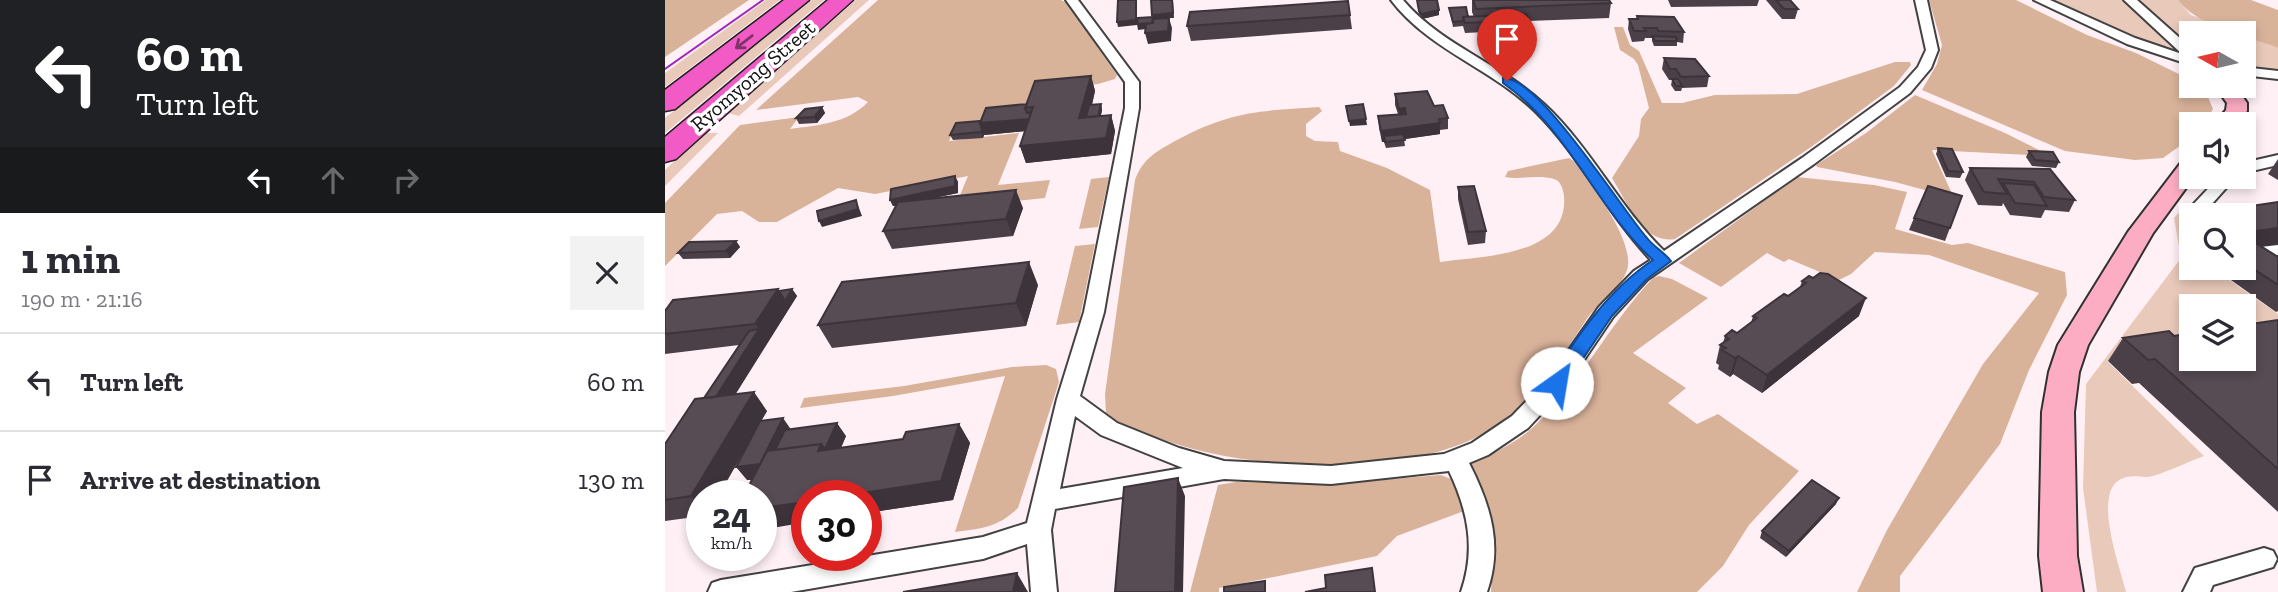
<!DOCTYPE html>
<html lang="en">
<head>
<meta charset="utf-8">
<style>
	body { margin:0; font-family:"Zilla Slab",serif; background:#f2f2f3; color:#2b2b33; height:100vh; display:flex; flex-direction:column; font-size:26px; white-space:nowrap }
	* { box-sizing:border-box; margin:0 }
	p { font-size:23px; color:#7c7c81 }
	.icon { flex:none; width:38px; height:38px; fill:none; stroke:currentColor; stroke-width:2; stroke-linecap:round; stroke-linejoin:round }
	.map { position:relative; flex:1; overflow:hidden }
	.sheet { display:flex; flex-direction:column; background:#fff; width:665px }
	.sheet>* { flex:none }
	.banner { background:#202124; color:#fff; overflow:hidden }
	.needle { width:46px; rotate:278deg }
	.tools { position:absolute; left:1514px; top:21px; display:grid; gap:14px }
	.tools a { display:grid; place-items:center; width:77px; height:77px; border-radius:0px; background:#fff; box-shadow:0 4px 10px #0003; font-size:35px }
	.speed { position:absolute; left:21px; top:480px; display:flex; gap:14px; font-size:35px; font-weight:700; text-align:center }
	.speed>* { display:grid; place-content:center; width:91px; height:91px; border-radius:50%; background:#fff; box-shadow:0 4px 10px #0003; line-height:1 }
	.speed small { font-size:18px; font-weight:400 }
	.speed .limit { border:10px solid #d22; background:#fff; color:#111 }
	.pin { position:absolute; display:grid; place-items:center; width:60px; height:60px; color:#fff; margin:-72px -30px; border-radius:50% 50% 50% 0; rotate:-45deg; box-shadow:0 0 7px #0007 }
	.pin .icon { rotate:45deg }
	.me { position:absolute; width:77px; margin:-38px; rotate:32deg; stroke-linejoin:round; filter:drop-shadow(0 0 5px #0008) }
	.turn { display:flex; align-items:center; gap:24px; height:147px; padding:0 21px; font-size:32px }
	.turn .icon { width:91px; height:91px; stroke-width:2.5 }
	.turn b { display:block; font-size:49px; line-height:60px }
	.lanes { display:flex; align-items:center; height:66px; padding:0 21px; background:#0003; justify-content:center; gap:35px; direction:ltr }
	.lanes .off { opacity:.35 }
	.round { display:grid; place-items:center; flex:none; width:74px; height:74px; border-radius:0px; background:#f2f2f3 }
	.summary { display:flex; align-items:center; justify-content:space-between; height:119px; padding:0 21px }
	h1 { font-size:42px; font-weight:700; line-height:52px }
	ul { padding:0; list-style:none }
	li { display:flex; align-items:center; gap:21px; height:98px; padding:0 21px; border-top:2px solid #e1e1e2 }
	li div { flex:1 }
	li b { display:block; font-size:26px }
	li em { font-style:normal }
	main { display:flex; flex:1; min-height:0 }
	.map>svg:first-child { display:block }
	.green { fill:#e9c9ba }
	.forest { fill:#d9b29a }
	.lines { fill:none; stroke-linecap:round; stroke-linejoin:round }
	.street-casing { stroke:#424242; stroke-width:4 }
	.secondary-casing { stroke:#313131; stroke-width:4 }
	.highway-casing { stroke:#202020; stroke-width:3 }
	.street { fill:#fff; fill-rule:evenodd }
	.secondary { fill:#fdadc3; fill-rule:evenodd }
	.highway { fill:#f25bc6; fill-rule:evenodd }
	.tram { stroke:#9d28bd; stroke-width:2 }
	.wall { fill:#4b4048 }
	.shaded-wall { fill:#3d343b }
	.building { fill:#574b54; stroke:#3d343b; stroke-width:2 }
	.oneway { stroke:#80356a }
	.route { fill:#1a73e8; stroke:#114b97; stroke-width:2 }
	.labels { text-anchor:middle; stroke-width:7; stroke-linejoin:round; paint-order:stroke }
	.far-street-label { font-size:21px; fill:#0f0f0f; stroke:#fff }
</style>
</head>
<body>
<main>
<section class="sheet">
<div class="banner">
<div class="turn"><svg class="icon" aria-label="left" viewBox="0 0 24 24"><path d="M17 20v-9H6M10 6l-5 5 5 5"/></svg><div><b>60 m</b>Turn left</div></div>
<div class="lanes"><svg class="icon" aria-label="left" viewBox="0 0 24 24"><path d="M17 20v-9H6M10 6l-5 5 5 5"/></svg><svg class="icon off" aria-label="ahead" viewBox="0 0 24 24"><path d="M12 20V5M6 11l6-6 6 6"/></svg><svg class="icon off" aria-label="right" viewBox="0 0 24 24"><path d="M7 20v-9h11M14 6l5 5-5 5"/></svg></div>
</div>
<div class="summary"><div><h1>1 min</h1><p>190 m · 21:16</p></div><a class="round"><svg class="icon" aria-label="close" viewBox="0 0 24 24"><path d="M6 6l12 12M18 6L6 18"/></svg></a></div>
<ul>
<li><svg class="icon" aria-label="left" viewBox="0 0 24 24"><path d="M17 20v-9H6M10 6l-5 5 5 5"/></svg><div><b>Turn left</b></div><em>60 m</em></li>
<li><svg class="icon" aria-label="arrive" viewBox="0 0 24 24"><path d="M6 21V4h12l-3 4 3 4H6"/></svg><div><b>Arrive at destination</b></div><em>130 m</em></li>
</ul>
</section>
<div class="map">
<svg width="1613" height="592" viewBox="0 0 1613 592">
	<rect width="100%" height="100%" fill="#fff0f6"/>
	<path class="green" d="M 101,0 L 115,0 L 0,87 L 0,73 Z
		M 147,0 L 159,0 L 0,133 L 0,118 Z
		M 191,0 L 204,0 L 74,116 L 63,113 Z
		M 1383,0 L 1458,0 L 1508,49 L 1460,36 Z
		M 1472,0 L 1513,0 L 1526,15 L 1576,33 L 1526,33 L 1526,49 Z
		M 1579,34 L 1613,48 L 1613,72 L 1579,67 Z
		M 38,133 L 53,133 L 0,186 L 0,170 Z
		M 1518,208 L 1523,210 L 1519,217 L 1526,226 L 1526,268 L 1547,268 L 1613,314 L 1613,338 L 1579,344 L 1578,306 L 1526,306 L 1526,353 L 1488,353 L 1442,361 L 1539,456 C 1522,462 1505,471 1488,476 C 1477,479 1468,473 1456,479 C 1427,493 1455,567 1461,592 L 1432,592 L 1418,488 L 1421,384 L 1516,258 L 1509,218 Z"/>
	<path class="forest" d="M 0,0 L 84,0 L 0,57 Z
		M 213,0 L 396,0 L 402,3 L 452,75 L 450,79 L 433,84 L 371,90 L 361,114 L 320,125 L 290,128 L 284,141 L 354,133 L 333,185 L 385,180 L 380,198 L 290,207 L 303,176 L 210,194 L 173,188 L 112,222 L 94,222 L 77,211 L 52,214 L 0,266 L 0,203 L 75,125 L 134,117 L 125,129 C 152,125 182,124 203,102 L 193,97 L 91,110 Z
		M 1264,0 L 1351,0 L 1422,35 L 1471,53 L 1526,80 L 1526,86 L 1539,88 L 1548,109 L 1539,124 L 1526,124 L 1526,138 L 1498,158 L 1470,160 L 1400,151 L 1257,90 L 1272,64 L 1277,45 Z
		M 1513,0 L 1586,0 L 1613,10 L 1613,48 C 1581,35 1533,27 1513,0 Z
		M 949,27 L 958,27 L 965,45 L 974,51 L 997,103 L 1017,103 L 1050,95 L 1132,94 L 1230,62 L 1245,62 L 1246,65 L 1229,86 L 1146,147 L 1010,239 C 978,245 962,202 947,178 L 974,136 L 976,119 L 984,108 L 973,65 L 969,59 L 955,50 Z
		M 1250,95 L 1340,133 L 1386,156 L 1267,150 L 1289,198 L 1230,182 L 1152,167 L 1151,165 L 1201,133 Z
		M 654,107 L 657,111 L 641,124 L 641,136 L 650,141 L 673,142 L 675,151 L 722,168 L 765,190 L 775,262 C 816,256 904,257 899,196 C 898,189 896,181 889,179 C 873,174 856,180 840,177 L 843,171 L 904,158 L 912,163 C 928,189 966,235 963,266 C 960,286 932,303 921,320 C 892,365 860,413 810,438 C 725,479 574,470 488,436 C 471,430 455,425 441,413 L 440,394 L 470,180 C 478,158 492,151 512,140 C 566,111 594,111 654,107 Z
		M 444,177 L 433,227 L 414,229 L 426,179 Z
		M 1132,177 L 1209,185 L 1242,192 L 1230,229 L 1287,245 L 1303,243 L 1400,272 L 1402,295 L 1364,370 L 1335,444 L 1235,576 L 1235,592 L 1192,592 L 1222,530 L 1318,364 L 1374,293 L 1264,255 L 1210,252 L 1186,274 L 1174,280 L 1124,259 L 1119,262 L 1102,253 L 1056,287 L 1014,263 Z
		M 430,244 L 414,322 L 391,325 L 410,246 Z
		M 994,276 L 1007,279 L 1043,298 L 968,353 L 1021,388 L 1003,403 L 1032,424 L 1053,414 L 1134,471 L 1084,525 L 1058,566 L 1032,592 L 826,592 L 829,526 L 804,464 C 825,455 849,444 866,429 C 915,386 943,325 988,278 Z
		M 381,365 L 391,369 L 394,382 L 353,508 C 332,528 318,528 290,532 L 340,376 L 228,396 L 135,408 L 139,398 L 239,386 L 347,367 Z
		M 776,475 L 791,481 L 799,511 L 732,536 L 712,556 L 554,588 L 554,592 L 525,592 L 553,485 L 571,482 L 664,484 Z"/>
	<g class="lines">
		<defs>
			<path id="street" d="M 401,0 L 413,0 L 474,82 L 474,108 L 439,312 L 415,396 L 452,423 L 514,448 L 559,461 L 666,466 L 779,454 L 807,443 L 847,416 L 884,378 L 934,307 L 969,271 L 986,260 C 942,214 915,155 870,111 C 826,68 764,50 726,0 L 738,0 C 777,46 837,64 880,105 C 926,148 954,207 999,251 L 1137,158 L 1235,87 L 1253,67 L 1261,50 L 1250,0 L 1262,0 L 1273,50 L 1266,68 L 1245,93 L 1149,164 L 983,279 L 948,317 L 900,388 L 863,428 L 823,455 L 804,463 C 826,506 838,546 822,592 L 796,592 C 811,549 803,511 784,471 L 666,484 L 559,479 L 390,509 L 386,530 L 392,592 L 366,592 L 362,544 L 318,559 L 126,592 L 43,592 L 47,583 L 56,580 L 318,537 L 362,523 L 392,399 L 419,312 L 460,108 L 460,82 ZM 410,416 L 436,435 L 518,468 L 395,489 Z
				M 1369,0 L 1385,0 L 1470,38 L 1517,54 L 1459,0 L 1472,0 L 1526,48 L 1526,65 L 1462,44 Z
				M 1578,67 L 1613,71 L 1613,79 L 1578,75 Z
				M 1613,155 L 1613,165 L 1578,173 L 1578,163 Z
				M 1554,177 L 1571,177 L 1537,215 L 1526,215 L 1526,220 L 1522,219 L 1519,215 L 1522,211 Z
				M 1613,245 L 1613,255 L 1578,260 L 1578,249 Z
				M 1599,548 L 1608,551 L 1612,559 L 1608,567 L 1548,585 L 1545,592 L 1518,592 L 1530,568 Z"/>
			<path id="secondary" d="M 1550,86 L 1570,86 L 1582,103 L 1582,111 L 1571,124 L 1549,124 L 1561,110 L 1562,103 Z
				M 1526,158 L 1526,177 L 1529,177 L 1488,233 L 1423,345 L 1414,372 L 1409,412 L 1412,556 L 1418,592 L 1378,592 L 1374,556 L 1377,412 L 1384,372 L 1393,345 L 1463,232 L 1518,160 Z"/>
			<path id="highway" d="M 119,0 L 144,0 L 10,109 L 0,111 L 0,90 Z
				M 163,0 L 188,0 L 11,159 L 0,162 L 0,137 Z"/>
		</defs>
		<use href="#street" class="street-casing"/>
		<use href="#secondary" class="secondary-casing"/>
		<use href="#highway" class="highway-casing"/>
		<use href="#street" class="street"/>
		<use href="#secondary" class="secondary"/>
		<use href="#highway" class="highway"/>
		<path class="tram" d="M 0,69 L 98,0"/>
	</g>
	<path class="wall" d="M 752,0 L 774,10 L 774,15 L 757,19 L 754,16 Z
		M 807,0 L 944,0 L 946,3 L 944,18 L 863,21 L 863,30 L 800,33 L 798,26 L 788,27 L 784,8 L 803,17 L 809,17 L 807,12 Z
		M 1003,0 L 1094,0 L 1092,6 L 1006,7 Z
		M 1101,0 L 1125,0 L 1133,9 L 1130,19 L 1117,19 Z
		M 685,15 L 687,29 L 526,41 L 522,26 Z
		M 972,16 L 1019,32 L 1018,43 L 1012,42 L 1012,46 L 989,46 L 987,41 L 987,38 L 980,38 L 979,41 L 967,42 L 963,29 L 964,19 L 971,19 Z
		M 999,58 L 1044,76 L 1042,87 L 1017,88 L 1016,91 L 1010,91 L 1006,85 L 1007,80 L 1004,80 L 997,69 Z
		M 426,76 L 430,91 L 427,105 L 436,104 L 437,110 L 436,116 L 446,115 L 450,131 L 446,154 L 361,163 L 355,146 L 360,131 L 319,135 L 318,138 L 288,140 L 285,135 L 316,121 L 362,104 Z
		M 730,94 L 769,106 L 783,118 L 783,129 L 775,130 L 775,134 L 739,139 L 740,146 L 721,148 L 719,142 L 717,142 L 714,128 L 713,116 L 733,114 L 730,105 Z
		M 157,107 L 160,113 L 152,123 L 134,124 L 131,118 Z
		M 1273,148 L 1298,172 L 1295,178 L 1281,177 L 1271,154 Z
		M 1364,151 L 1394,162 L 1391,168 L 1367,166 L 1361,157 Z
		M 1613,159 L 1613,180 L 1603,174 Z
		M 1305,168 L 1385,169 L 1410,200 L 1404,212 L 1380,210 L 1376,218 L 1345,215 L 1338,203 L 1337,206 L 1313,205 L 1300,180 Z
		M 290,176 L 293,182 L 293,193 L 260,200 L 358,208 L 348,236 L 227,249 L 218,231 L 231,206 L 228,206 L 225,200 Z
		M 793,187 L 821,231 L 820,243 L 803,245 L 793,199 Z
		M 1297,196 L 1280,241 L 1244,230 L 1249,218 Z
		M 1613,202 L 1596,246 L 1613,257 L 1613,311 L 1611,312 L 1549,268 L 1578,268 L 1578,215 L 1555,215 L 1559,210 Z
		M 71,241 L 75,247 L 65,258 L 18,259 L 13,253 Z
		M 1137,281 L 1194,316 L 1097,393 L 1068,374 L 1065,377 L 1053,369 L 1054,365 L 1051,363 L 1055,345 L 1058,343 L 1060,336 L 1072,333 L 1086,323 L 1088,316 L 1123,296 L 1135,287 Z
		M 373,285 L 361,326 L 167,348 L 153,325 Z
		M 127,289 L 132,296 L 70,394 L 102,411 L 96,421 L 126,429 L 181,436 L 176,448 L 238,439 L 294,424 L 305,443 L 288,500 L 201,513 L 201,495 L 87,480 L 82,480 L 85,442 L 37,495 L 37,516 L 0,521 L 0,444 L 39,398 L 74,345 L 0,354 L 0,334 L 114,291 Z
		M 1613,320 L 1613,512 L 1474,383 L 1467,384 L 1443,361 L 1458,338 L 1509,336 Z
		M 1171,504 L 1121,557 L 1095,538 L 1097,531 Z"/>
	<path class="shaded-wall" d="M 471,0 L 472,0 L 472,25 L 453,27 L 452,22 Z
		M 508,0 L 509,18 L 504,18 L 507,28 L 506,41 L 483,44 L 480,33 L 489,28 L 473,30 L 472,24 L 488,18 L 487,15 Z
		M 774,10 L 774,15 L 757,19 L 757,14 Z
		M 426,76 L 430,91 L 424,117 L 436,104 L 437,110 L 434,122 L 414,118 Z
		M 157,107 L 160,113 L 152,123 L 149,117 Z
		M 740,108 L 740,119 L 735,120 L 734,109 Z
		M 446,115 L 450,131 L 446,154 L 361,163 L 355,146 Z
		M 368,118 L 372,130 L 319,135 L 318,138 L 316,132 L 315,123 Z
		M 701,119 L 702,125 L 685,126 L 684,121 Z
		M 775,123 L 775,134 L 720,142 L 719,136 L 719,142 L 717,142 L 716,131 Z
		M 290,176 L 293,182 L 293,193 L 228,206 L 225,200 Z
		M 351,190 L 358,208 L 348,236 L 341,219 Z
		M 191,200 L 197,216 L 157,227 L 154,221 Z
		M 1613,228 L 1613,244 L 1579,249 L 1591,231 Z
		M 71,241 L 75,247 L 65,258 L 61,251 Z
		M 364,262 L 373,285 L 361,326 L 351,303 Z
		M 113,289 L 120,301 L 127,289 L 132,296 L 57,416 L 46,403 L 94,329 L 90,324 Z
		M 1201,298 L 1194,316 L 1097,393 L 1102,375 Z
		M 1073,356 L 1068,374 L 1065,377 L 1070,358 Z
		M 89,392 L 102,411 L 54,495 L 37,495 L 37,508 L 26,496 Z
		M 118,418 L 127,431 L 105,477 L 82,480 L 71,467 Z
		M 172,423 L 181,436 L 166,470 L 153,451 L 156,444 Z
		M 294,424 L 305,443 L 288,500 L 201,513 L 201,495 L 184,495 Z
		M 513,478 L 520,496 L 518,592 L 510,592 Z
		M 1174,498 L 1171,504 L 1121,557 L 1124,551 Z
		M 142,502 L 142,522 L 96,530 L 96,508 Z
		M 352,573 L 363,592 L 348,592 Z"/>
	<path class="building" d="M 453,0 L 471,0 L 471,20 L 452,22 Z
		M 486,0 L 507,0 L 508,13 L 487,15 Z
		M 752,0 L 772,0 L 774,10 L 757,14 L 754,11 Z
		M 808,0 L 944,0 L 946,3 L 811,9 Z
		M 1111,0 L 1125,0 L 1133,9 L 1119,9 Z
		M 683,1 L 685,15 L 522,26 L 525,12 Z
		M 801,7 L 803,17 L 798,17 L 798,21 L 788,22 L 784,8 Z
		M 861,14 L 864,20 L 800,23 L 798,17 Z
		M 972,16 L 1009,17 L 1019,32 L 993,31 L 992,28 L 979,28 L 981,31 L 969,31 L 964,19 L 973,19 Z
		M 488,17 L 487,23 L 472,24 L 473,18 Z
		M 504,18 L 503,31 L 480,33 L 481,24 L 488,23 L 488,19 Z
		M 987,36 L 1011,37 L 1012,41 L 990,41 Z
		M 999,58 L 1030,59 L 1044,76 L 1016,77 L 1011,69 L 1005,69 Z
		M 426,76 L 414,118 L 446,115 L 441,138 L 355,146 L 368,107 L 360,108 L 370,81 Z
		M 1007,79 L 1013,79 L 1017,86 L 1011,86 Z
		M 762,91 L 769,106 L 778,105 L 783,118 L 774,119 L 775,123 L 716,131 L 713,116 L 741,114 L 740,108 L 734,109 L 730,94 Z
		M 362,104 L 360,108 L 362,113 L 366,112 L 364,119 L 315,123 L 321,108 Z
		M 436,104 L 433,116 L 421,117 L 424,105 Z
		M 698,104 L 701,119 L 684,121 L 681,106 Z
		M 157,107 L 149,117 L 131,118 L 140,109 Z
		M 316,121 L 315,123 L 317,129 L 316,132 L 285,135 L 291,123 Z
		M 738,134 L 740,140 L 720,142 L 719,136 Z
		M 1273,148 L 1287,149 L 1298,172 L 1283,171 Z
		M 1364,151 L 1388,152 L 1394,162 L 1370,160 Z
		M 1305,168 L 1385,169 L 1410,200 L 1379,197 L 1369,182 L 1333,179 L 1342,194 L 1319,192 Z
		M 290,176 L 290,186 L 225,200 L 226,189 Z
		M 1338,183 L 1369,185 L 1382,206 L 1350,203 Z
		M 809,186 L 821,231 L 803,232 L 793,187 Z
		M 1263,186 L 1297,196 L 1285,228 L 1249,218 Z
		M 351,190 L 341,219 L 218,231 L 233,202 Z
		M 191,200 L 193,209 L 154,221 L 152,211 Z
		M 1613,202 L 1613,228 L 1591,231 L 1578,223 L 1578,215 L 1567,215 L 1559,210 Z
		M 1578,235 L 1613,257 L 1613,285 L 1578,262 Z
		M 71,241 L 61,251 L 13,253 L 24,242 Z
		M 364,262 L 351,303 L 153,325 L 177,282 Z
		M 1155,273 L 1163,274 L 1201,298 L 1102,375 L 1073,356 L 1070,358 L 1057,350 L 1061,348 L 1055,345 L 1064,339 L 1060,336 L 1067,330 L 1072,333 L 1092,318 L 1088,316 L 1119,294 L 1123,296 L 1141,283 L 1137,281 L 1144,276 L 1148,278 Z
		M 113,289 L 90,324 L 0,334 L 0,311 L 8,300 Z
		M 127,289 L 120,301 L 114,291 Z
		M 1613,320 L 1613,469 L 1490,359 L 1483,360 L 1458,338 L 1504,331 L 1509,336 L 1526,333 L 1526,359 L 1578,359 L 1578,325 Z
		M 94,329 L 51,397 L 39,398 L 84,331 Z
		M 89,392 L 26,496 L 0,500 L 0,444 L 30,399 Z
		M 118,418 L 95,464 L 71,467 L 95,421 Z
		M 172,423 L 160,449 L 156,444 L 110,450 L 120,430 Z
		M 294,424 L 276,481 L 184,495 L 142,495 L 142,502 L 96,508 L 96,495 L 79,495 L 102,451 L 156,444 L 153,451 L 238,439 L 241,432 Z
		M 513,478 L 510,592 L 450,592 L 459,487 Z
		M 1147,480 L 1174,498 L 1124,551 L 1097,531 Z
		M 707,568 L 710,592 L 640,592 L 661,588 L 660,575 Z
		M 352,573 L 348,592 L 238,592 Z
		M 600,581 L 600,592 L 559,592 L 559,587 Z"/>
	<defs><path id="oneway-shaft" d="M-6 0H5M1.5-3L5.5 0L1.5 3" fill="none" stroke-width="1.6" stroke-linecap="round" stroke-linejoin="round" transform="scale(1.75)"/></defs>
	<use class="oneway" href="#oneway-shaft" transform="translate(79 42) rotate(142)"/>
	<path class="route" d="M 838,78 C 872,74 958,211 982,238 C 989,247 999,252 1006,261 L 982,279 L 947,316 L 898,388 L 886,388 L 883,383 C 910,338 944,289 988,260 C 931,208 904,129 838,83 Z"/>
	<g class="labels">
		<g class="far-street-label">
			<text transform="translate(88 76) rotate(-41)" y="7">Ryomyong Street</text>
		</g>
	</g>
</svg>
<div class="tools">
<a><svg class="needle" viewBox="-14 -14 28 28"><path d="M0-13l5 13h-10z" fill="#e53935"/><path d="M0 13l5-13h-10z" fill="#7c7c81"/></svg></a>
<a><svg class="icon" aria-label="sound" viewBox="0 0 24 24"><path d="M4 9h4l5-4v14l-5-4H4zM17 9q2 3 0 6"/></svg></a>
<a><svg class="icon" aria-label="search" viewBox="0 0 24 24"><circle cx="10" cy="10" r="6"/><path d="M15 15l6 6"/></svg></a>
<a><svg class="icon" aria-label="layers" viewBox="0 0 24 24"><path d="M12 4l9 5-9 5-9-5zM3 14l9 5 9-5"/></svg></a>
</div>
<div class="speed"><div>24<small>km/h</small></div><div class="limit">30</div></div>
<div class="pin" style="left:842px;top:81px;background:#d93025"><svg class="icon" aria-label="arrive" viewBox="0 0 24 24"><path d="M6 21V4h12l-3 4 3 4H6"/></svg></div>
<svg class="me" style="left:892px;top:383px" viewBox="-20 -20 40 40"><circle r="19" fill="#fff"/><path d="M0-13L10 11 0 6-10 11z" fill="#1a73e8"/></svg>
</div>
</main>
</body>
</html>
